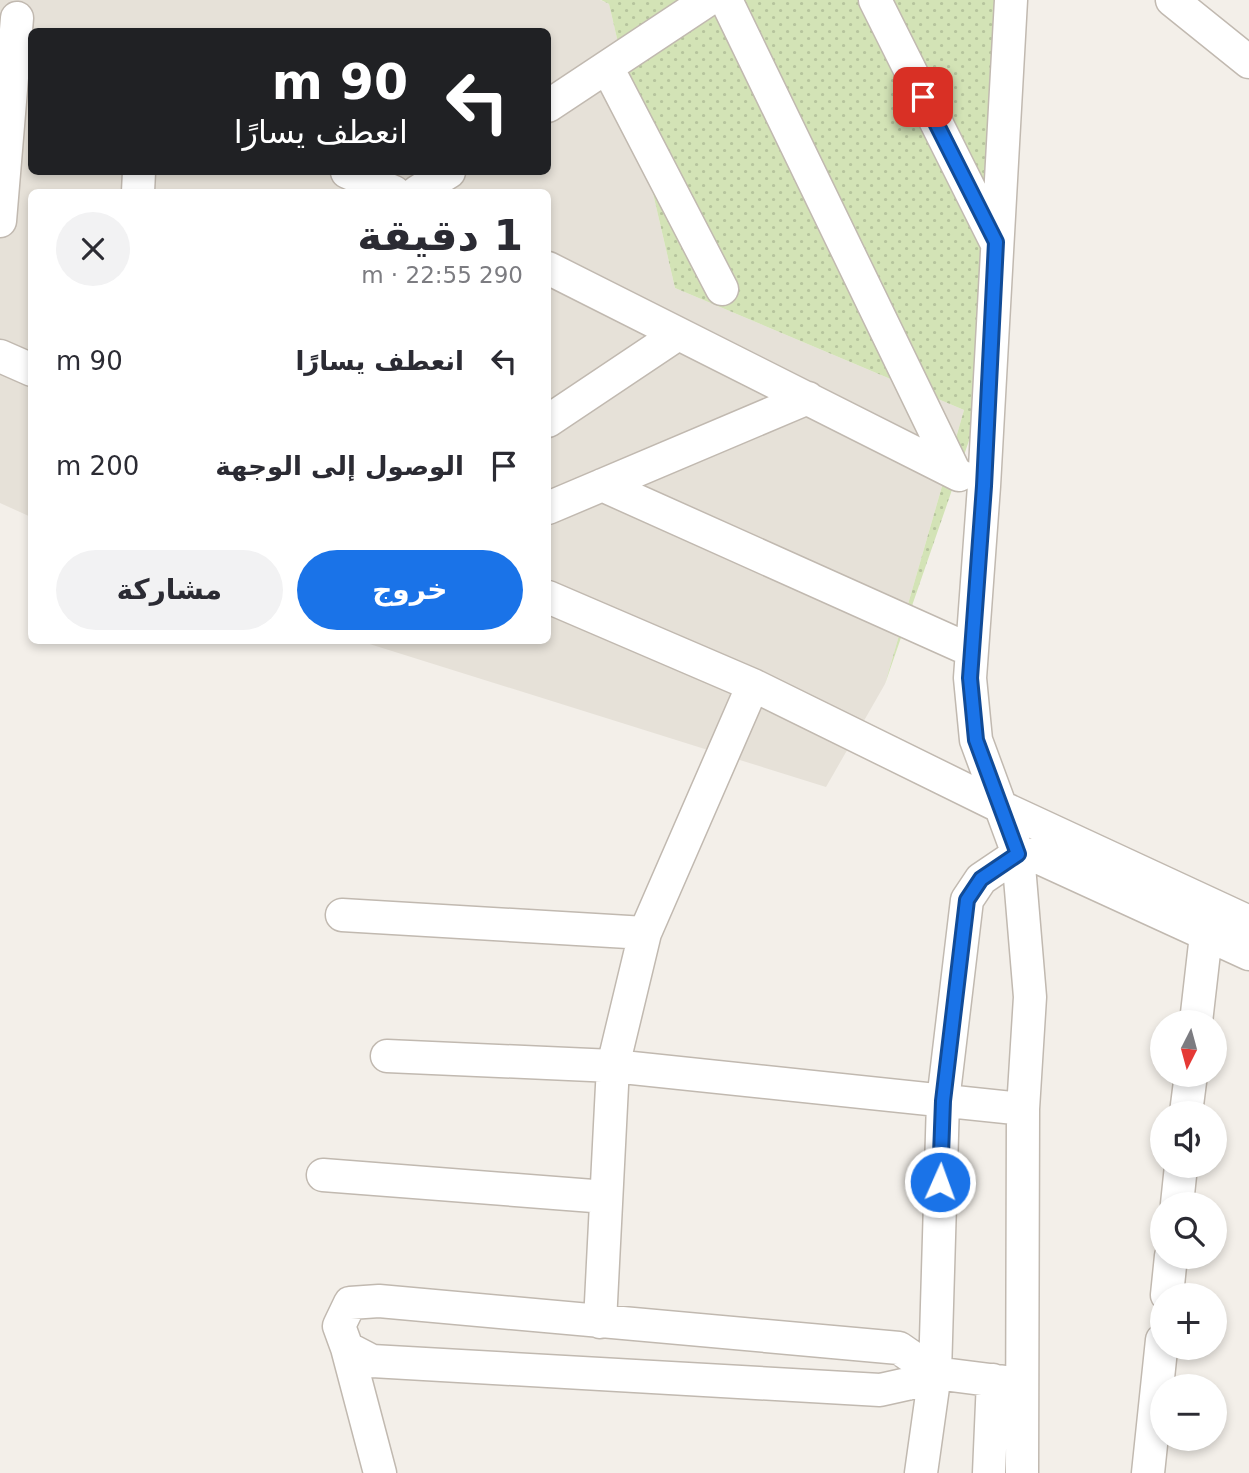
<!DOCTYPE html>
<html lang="ar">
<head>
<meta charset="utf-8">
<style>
	body { margin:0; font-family:"DejaVu Sans","Noto Naskh Arabic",sans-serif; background:#f2f2f3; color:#2b2b33; direction:rtl; height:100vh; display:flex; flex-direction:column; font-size:26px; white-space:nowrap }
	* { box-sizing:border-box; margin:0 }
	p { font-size:23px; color:#7c7c81 }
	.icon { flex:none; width:38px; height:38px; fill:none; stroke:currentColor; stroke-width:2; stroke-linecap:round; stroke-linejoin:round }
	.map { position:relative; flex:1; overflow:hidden; direction:ltr }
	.panel { position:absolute; left:28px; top:189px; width:523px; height:455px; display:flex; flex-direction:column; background:#fff; border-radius:10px; box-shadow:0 4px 10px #0003; direction:rtl }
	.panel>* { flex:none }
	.top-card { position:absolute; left:28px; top:28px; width:523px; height:147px; border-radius:10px; box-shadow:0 4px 10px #0003; direction:rtl; background:#202124; color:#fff; overflow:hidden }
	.needle { width:46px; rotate:186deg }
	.buttons { position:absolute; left:1150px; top:1010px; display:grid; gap:14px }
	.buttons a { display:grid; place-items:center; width:77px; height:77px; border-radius:50%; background:#fff; box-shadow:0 4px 10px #0003; font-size:35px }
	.pin { position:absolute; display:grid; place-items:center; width:60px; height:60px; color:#fff; margin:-30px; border-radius:14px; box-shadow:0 4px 10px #0006 }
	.me { position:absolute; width:77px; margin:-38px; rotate:2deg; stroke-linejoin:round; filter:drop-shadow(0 0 5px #0008) }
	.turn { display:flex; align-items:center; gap:24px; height:147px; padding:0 28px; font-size:32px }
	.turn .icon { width:91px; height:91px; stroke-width:2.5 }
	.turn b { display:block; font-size:49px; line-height:60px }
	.round { display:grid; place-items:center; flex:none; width:74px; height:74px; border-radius:37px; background:#f2f2f3 }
	.head { display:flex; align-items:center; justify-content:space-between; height:119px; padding:0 28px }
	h1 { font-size:42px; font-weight:700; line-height:52px }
	.primary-button { display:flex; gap:14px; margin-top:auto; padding:14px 28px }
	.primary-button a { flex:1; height:80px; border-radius:42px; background:#1a73e8; color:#fff; font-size:28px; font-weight:700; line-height:80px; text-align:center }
	.primary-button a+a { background:#f2f2f3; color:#2b2b33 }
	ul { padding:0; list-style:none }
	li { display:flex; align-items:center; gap:21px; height:105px; padding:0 28px }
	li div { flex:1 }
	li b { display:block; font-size:26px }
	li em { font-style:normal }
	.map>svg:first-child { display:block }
	.residential { fill:#e6e1d8; fill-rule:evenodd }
	.grass { fill:url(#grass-dots) }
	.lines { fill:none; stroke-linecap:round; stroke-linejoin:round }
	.minor-casing { stroke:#c1b9b0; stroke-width:35 }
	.minor { stroke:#fff; stroke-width:32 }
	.route-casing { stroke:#114b97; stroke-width:18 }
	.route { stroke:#1a73e8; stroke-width:12 }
</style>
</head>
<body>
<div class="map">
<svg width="1249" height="1473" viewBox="0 0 1249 1473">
	<defs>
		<pattern id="grass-dots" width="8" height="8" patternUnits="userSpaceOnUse" patternTransform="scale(1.75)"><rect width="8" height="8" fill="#d3e3b6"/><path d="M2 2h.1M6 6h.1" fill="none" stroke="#b6c49d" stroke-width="1.8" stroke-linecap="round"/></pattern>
	</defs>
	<rect width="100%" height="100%" fill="#f3efe9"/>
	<path class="residential" d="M 0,0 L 600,0 L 609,4 L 675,288 L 964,410 L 885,684 L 826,787 L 360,641 L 548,640 L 548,192 L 32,192 L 31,517 L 0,503 ZM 32,32 L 548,32 L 548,172 L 32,172 Z"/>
	<path class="grass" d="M 601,0 L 1014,0 L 992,374 L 885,684 L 964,410 L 675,288 L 609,4 Z"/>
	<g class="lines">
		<defs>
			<path id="minor" d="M 726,0 L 955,473
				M 875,0 L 995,240
				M 1011,0 L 984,486 L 970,678 L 976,740 L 1018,854 L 1030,997 L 1023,1109 L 1022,1473
				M 1172,0 L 1249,62
				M 607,67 L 722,289
				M 548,106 L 708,0
				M 347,172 L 394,192
				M 138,192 L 139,172
				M 417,192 L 449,172
				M 0,221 L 17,18
				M 548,268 L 959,475
				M 0,356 L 32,370
				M 548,421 L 678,334
				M 602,485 L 970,650
				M 548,508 L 808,398
				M 548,597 L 753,685 L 1001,807 L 1249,922
				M 342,915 L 645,933
				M 1196,1022 L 1206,935
				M 387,1056 L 613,1066 L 1023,1109
				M 1186,1113 L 1191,1074
				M 323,1175 L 606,1197
				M 1177,1204 L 1181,1166
				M 1167,1295 L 1171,1256
				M 600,1322 L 613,1066 L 645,933 L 753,685
				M 347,1348 L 380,1473
				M 935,1373 L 907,1384 L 880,1390 L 372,1361 L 347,1348 L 339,1326 L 350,1303 L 379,1301 L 899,1348 L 935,1373 L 1021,1384
				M 921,1473 L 935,1373 L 943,1101 L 967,900 L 981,879 L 1018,854 L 1033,855 L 1249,954
				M 989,1473 L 993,1380
				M 1148,1473 L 1162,1340"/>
		</defs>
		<use href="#minor" class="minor-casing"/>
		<use href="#minor" class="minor"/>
	</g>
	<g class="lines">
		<defs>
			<path id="route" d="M 923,97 L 996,242 L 984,486 L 970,678 L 976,740 L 1018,854 L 981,879 L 967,900 L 943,1101 L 940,1182"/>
		</defs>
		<use href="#route" class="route-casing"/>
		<use href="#route" class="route"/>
	</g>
</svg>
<div class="buttons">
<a><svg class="needle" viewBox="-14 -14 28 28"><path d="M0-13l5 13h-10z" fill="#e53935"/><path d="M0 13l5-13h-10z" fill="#7c7c81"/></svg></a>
<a><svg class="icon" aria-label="sound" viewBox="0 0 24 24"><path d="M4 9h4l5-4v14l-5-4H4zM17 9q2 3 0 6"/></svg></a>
<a><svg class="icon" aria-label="search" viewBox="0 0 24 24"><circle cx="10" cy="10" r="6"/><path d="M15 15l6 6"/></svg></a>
<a>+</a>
<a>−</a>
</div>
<div class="pin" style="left:923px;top:97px;background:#d93025"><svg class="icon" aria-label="arrive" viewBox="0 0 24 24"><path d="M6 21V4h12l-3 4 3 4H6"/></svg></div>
<svg class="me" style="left:940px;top:1182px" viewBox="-20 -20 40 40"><circle r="17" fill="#1a73e8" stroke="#fff" stroke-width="3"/><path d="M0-11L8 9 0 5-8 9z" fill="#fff"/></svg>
<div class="top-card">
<div class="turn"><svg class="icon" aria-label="left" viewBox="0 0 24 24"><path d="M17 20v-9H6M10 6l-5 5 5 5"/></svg><div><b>90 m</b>انعطف يسارًا</div></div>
</div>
<section class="panel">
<div class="head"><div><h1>1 دقيقة</h1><p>290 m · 22:55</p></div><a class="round"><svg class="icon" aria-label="close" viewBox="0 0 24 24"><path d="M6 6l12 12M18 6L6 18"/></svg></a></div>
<ul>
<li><svg class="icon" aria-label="left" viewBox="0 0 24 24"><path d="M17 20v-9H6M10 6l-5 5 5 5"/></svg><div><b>انعطف يسارًا</b></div><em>90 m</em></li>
<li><svg class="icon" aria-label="arrive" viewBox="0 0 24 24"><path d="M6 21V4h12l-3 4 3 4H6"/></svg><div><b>الوصول إلى الوجهة</b></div><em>200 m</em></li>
</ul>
<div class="primary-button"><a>خروج</a><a>مشاركة</a></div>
</section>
</div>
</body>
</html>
